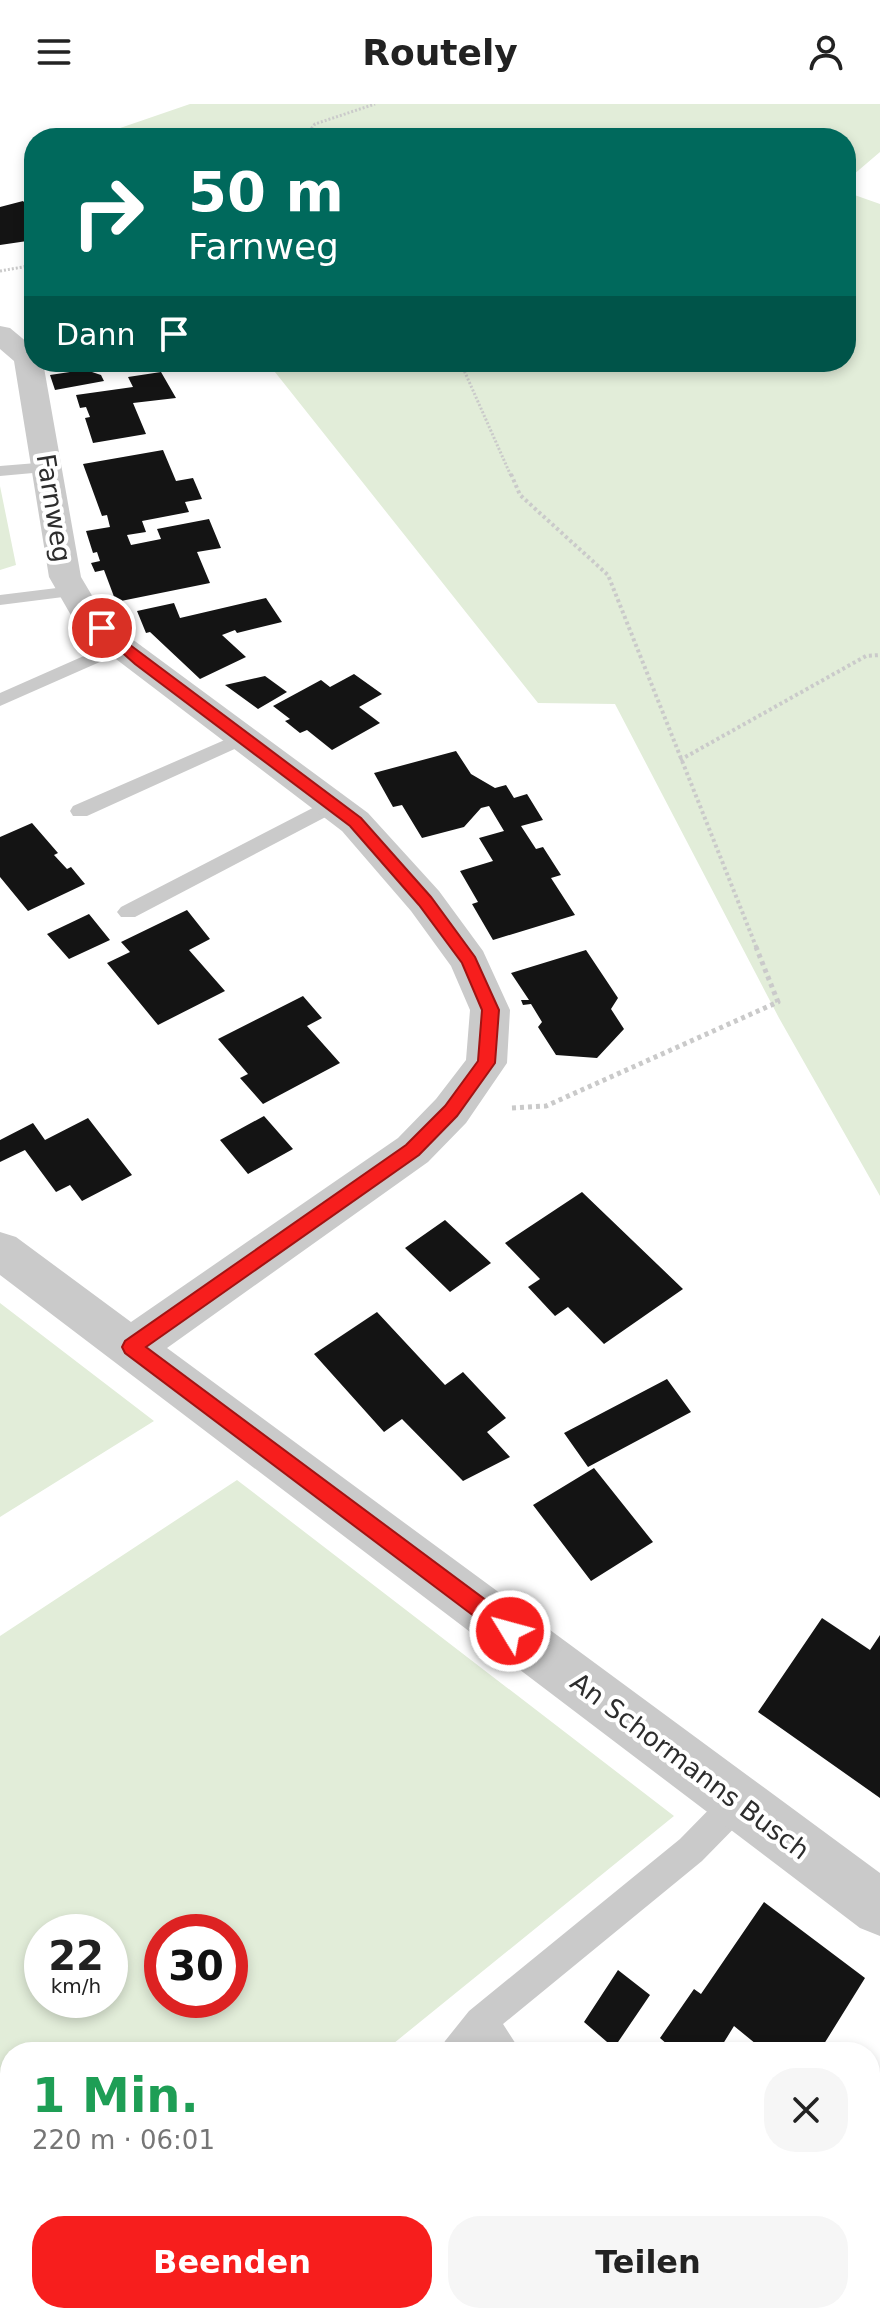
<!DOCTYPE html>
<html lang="de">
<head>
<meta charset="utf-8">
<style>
	body { margin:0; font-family:"DejaVu Sans",sans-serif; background:#f6f6f6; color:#222; height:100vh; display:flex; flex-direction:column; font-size:30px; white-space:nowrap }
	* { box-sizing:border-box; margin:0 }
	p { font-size:26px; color:#767676 }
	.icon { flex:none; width:44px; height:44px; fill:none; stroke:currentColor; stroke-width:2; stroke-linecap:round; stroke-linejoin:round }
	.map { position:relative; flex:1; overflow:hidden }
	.details { position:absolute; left:0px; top:1938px; width:880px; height:282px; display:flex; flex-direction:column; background:#fff; border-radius:32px 32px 0 0; box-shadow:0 4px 12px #0003 }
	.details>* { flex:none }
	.banner { position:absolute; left:24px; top:24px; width:832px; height:244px; border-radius:32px; box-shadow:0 4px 12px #0003; background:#00695c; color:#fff; overflow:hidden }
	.speed { position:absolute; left:24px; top:1810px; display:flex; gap:16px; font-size:40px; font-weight:700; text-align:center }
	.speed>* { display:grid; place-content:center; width:104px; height:104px; border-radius:50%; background:#fff; box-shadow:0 4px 12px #0003; line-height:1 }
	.speed small { font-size:20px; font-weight:400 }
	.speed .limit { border:12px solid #d22; background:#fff; color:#111 }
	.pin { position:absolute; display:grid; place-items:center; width:68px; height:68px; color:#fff; margin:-34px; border:4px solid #fff; border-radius:50%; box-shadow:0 2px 8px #0007 }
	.me { position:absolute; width:88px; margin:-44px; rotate:307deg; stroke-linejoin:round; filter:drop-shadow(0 0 6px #0008) }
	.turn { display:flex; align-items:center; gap:28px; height:168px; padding:0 32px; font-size:36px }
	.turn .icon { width:104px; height:104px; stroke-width:2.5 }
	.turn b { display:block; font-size:56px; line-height:68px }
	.then { display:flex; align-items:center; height:76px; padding:0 32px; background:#0003; gap:16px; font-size:30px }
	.round { display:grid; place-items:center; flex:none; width:84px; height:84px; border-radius:32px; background:#f6f6f6 }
	.head { display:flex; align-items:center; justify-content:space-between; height:136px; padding:0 32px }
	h1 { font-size:48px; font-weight:800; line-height:60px; color:#1e9e55 }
	.cta { display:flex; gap:16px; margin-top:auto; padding:16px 32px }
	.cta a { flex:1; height:92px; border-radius:32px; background:#f71e1d; color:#fff; font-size:32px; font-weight:800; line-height:92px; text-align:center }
	.cta a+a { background:#f6f6f6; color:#222 }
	header { display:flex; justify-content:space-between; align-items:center; height:104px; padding:0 32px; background:#fff; font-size:36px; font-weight:800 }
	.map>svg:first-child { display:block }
	.green { fill:#e2edd9; fill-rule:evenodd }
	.building { fill:#141414 }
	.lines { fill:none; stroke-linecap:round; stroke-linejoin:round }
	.path-far2 { stroke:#cacaca; stroke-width:3; stroke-dasharray:2 2; stroke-linecap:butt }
	.path-far1 { stroke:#cacaca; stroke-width:4; stroke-dasharray:3 3; stroke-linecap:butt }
	.path { stroke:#cacaca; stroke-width:5; stroke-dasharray:4 4; stroke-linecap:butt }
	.lane { fill:#cacaca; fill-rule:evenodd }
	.street { fill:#cacaca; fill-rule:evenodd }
	.route { fill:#f71e1d; stroke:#a11413; stroke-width:2 }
	.labels { text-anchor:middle; stroke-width:8; stroke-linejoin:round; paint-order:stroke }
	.street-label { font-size:26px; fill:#2d2d2d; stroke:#fff }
</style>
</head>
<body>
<header><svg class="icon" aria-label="menu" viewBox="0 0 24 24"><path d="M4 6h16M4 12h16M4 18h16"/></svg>Routely<svg class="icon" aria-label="person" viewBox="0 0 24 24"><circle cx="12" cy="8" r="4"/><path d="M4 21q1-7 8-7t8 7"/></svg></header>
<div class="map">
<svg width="880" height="2219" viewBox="0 0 880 2219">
	<rect width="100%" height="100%" fill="#fff"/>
	<path class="green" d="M 190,0 L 880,0 L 880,48 L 846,77 L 846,34 L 91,34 Z
		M 846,88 L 880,100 L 880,1092 L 779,914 L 615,600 L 538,599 L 267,258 L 846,258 Z
		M 0,382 L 16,461 L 0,466 Z
		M 0,1199 L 154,1317 L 0,1413 Z
		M 237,1376 L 674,1712 L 383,1948 L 10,1948 L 10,2210 L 59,2210 L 48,2219 L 0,2219 L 0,1532 ZM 42,1828 L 110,1828 L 110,1896 L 42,1896 ZM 230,1828 L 230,1896 L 162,1896 L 162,1828 Z"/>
	<path class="building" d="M 23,97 L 34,109 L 34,136 L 0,141 L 0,103 Z
		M 74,258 L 104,258 L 92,268 L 101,271 L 104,277 L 55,286 L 50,271 L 83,266 L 69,262 Z
		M 161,268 L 176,294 L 133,299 L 146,330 L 93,339 L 85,314 L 90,313 L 86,303 L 80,304 L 76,291 L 133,283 L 128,273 Z
		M 163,346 L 176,377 L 193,374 L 202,395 L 185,398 L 189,408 L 142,417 L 146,428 L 127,431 L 131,441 L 161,435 L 157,425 L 209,415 L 221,444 L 197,448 L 210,479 L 116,498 L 104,466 L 95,468 L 91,459 L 100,457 L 97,448 L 93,449 L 86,427 L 110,423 L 107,411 L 102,412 L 83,360 Z
		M 266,494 L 282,518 L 237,529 L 235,526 L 222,531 L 246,553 L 200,575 L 150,528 L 146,529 L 137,507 L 174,499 L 180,514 Z
		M 354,570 L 382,590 L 359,603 L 380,619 L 332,646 L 307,626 L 300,629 L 285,617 L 290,615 L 273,602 L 321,576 L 330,583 Z
		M 265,572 L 287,588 L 258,605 L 225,581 Z
		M 456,647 L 471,670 L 495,684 L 506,681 L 514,694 L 527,690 L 543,716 L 521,722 L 536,745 L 543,743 L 561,771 L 551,774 L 575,811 L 493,836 L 472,800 L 478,798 L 460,767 L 493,757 L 479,734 L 504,727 L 489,702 L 481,704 L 464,723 L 422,734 L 402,701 L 393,703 L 374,669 Z
		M 32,719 L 58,749 L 54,751 L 67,765 L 71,763 L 85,780 L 28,807 L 0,773 L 0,733 Z
		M 187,806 L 210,835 L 189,846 L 225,887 L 158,921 L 107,859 L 130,848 L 121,838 Z
		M 89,810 L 110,836 L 69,855 L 47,830 Z
		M 586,846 L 618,894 L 611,905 L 624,925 L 597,954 L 556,951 L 538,923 L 542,918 L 531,900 L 523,901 L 521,896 L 529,896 L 511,869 Z
		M 303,892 L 322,914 L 307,922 L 340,959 L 263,1000 L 240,974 L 248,970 L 218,935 Z
		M 264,1012 L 293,1045 L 248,1070 L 220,1036 Z
		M 88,1014 L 132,1071 L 82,1097 L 70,1081 L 56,1088 L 25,1046 L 0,1058 L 0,1036 L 33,1019 L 45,1036 Z
		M 582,1088 L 683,1185 L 604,1240 L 568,1203 L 555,1212 L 528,1183 L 540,1175 L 505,1139 Z
		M 445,1116 L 491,1159 L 450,1188 L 405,1144 Z
		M 377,1208 L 445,1281 L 463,1268 L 506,1314 L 487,1328 L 510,1353 L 463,1377 L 402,1315 L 384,1328 L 314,1250 Z
		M 667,1275 L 691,1308 L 588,1363 L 564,1329 Z
		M 594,1364 L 653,1438 L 591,1477 L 533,1401 Z
		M 822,1514 L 870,1546 L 880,1531 L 880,1694 L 758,1608 Z
		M 764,1798 L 865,1874 L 819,1948 L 751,1948 L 756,1940 L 734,1922 L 718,1948 L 676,1948 L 660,1934 L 694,1885 L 701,1890 Z
		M 618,1866 L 650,1891 L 614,1944 L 584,1918 Z
		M 880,2103 L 880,2204 L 870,2191 L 870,2114 Z
		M 425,2210 L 583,2210 L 576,2219 L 433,2219 Z
		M 784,2210 L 831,2210 L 822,2219 L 791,2219 Z"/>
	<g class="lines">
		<path class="path-far2" d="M 304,34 L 315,20 L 375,0
			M 0,167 L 34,161
			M 457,258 L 463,264 L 511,372"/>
		<path class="path-far1" d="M 511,370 L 520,391 L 608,471 L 757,845
			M 680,656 L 866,552 L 880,551"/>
		<path class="path" d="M 512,1004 L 546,1002 L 778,898 L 756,843"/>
		<path class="lane" d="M 49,358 L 57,363 L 55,367 L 0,372 L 0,362 Z
			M 73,482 L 79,483 L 82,487 L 79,491 L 0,501 L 0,491 Z
			M 120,536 L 129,542 L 127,546 L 0,602 L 0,589 Z
			M 243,628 L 253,634 L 250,638 L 87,712 L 73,712 L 70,707 L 73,702 Z
			M 332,694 L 339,696 L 342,701 L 339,706 L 135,813 L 121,813 L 117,808 L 121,803 Z
			M 738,1683 L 749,1687 L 753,1698 L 749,1709 L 702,1757 L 503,1920 L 521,1948 L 484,1948 L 480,1943 L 476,1948 L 440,1948 L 445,1937 L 469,1907 L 680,1735 L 727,1687 Z"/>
		<path class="street" d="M 0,222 L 10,224 L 34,244 L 34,258 L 43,258 L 81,473 L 97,500 L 132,535 L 368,709 L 439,787 L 483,847 L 510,906 L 507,959 L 466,1019 L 428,1058 L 167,1244 L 880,1769 L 880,1832 L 860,1824 L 0,1171 L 0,1128 L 16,1133 L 131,1218 L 398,1034 L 436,995 L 466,956 L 470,906 L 451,862 L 411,807 L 342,727 L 108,549 L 72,513 L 49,473 L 14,257 L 0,245 Z"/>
	</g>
	<path class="route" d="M 102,520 L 361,714 L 431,793 L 475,853 L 499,906 L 495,959 L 457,1012 L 419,1051 L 146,1243 L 518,1520 L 521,1527 L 518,1534 L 510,1537 L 503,1534 L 125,1249 L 122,1243 L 125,1237 L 406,1041 L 445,1002 L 478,957 L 482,906 L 462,859 L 419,801 L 350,722 L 135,560 L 98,527 L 95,524 Z"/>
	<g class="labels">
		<g class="street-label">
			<text transform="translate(54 404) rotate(81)" y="9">Farnweg</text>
			<text transform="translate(690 1662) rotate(37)" y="9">An Schormanns Busch</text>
		</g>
	</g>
</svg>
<div class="speed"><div>22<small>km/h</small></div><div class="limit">30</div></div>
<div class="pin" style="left:102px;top:524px;background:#d93025"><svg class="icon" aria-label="arrive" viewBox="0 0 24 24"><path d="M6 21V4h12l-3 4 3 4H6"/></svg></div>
<svg class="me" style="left:510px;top:1527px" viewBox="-20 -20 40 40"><circle r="17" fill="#f71e1d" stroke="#fff" stroke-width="3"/><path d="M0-11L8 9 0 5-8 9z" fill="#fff"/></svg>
<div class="banner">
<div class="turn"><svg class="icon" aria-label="right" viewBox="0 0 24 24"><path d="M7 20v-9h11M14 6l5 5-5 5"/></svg><div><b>50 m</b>Farnweg</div></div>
<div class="then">Dann<svg class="icon" aria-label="arrive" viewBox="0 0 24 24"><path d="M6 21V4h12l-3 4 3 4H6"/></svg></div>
</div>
<section class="details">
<div class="head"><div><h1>1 Min.</h1><p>220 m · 06:01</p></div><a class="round"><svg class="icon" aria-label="close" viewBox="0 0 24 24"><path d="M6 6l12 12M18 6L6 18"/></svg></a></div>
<div class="cta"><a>Beenden</a><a>Teilen</a></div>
</section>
</div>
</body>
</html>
